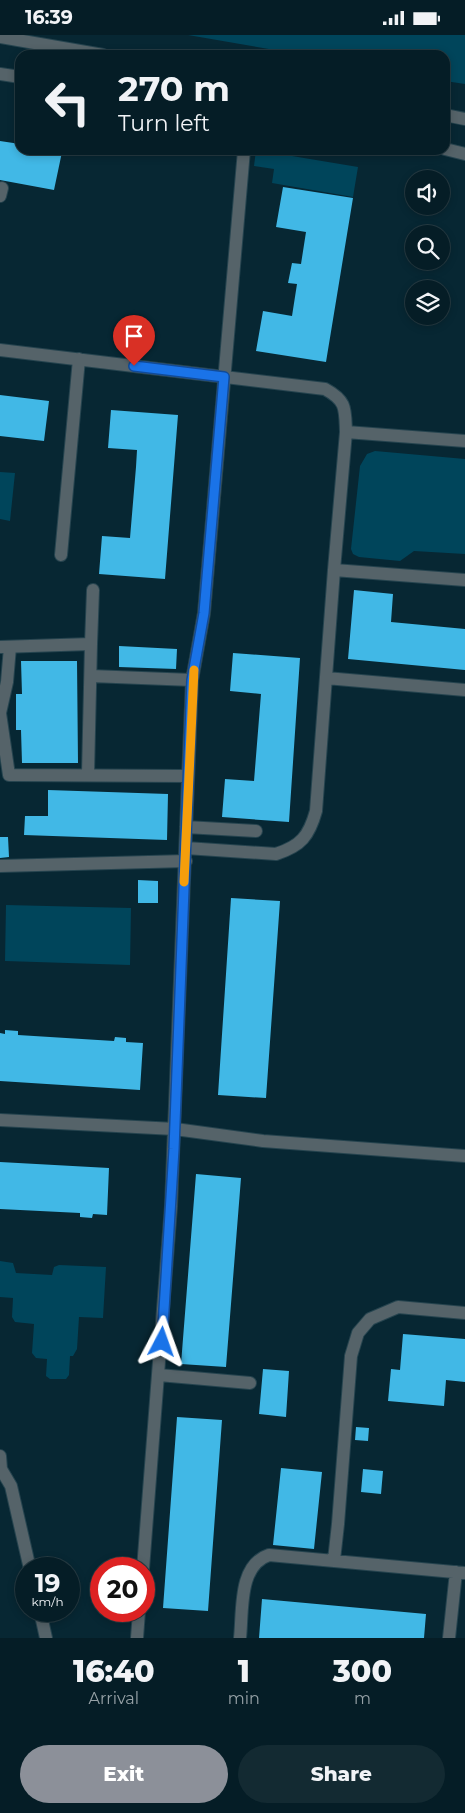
<!DOCTYPE html>
<html lang="en">
<head>
<meta charset="utf-8">
<style>
	body { margin:0; font-family:Montserrat,sans-serif; background:#132a32; color:#f1f3f6; height:100vh; display:flex; flex-direction:column; font-size:19px; white-space:nowrap }
	* { box-sizing:border-box; margin:0 }
	p { font-size:16px; color:#97a2a7 }
	.icon { flex:none; width:28px; height:28px; fill:none; stroke:currentColor; stroke-width:2; stroke-linecap:round; stroke-linejoin:round }
	.map { position:relative; height:1603px; overflow:hidden }
	.drawer { display:flex; flex-direction:column; background:#051d26; flex:1 }
	.drawer>* { flex:none }
	.top-card { position:absolute; left:15px; top:15px; width:435px; height:105px; border-radius:15px; box-shadow:0 2px 8px #0003,0 0 0 1px #263b43; background:#051d26; color:#f1f3f6; overflow:hidden }
	.fabs { position:absolute; left:405px; top:135px; display:grid; gap:10px }
	.fabs a { display:grid; place-items:center; width:45px; height:45px; border-radius:50%; background:#051d26; box-shadow:0 2px 8px #0003,0 0 0 1px #263b43; font-size:25px }
	.speed { position:absolute; left:15px; top:1522px; display:flex; gap:10px; font-size:25px; font-weight:700; text-align:center }
	.speed>* { display:grid; place-content:center; width:65px; height:65px; border-radius:50%; background:#051d26; box-shadow:0 2px 8px #0003,0 0 0 1px #263b43; line-height:1 }
	.speed small { font-size:12px; font-weight:400 }
	.speed .limit { border:8px solid #d22; background:#fff; color:#111 }
	.pin { position:absolute; display:grid; place-items:center; width:42px; height:42px; color:#fff; margin:-51px -21px; border-radius:50% 50% 50% 0; rotate:-45deg; box-shadow:0 0 5px #0007 }
	.pin .icon { rotate:45deg }
	.me { position:absolute; width:55px; margin:-28px; rotate:4deg; stroke-linejoin:round; filter:drop-shadow(0 0 4px #0008) }
	.turn { display:flex; align-items:center; gap:18px; height:105px; padding:0 20px; font-size:22px }
	.turn .icon { width:65px; height:65px; stroke-width:2.5 }
	.turn b { display:block; font-size:35px; line-height:42px }
	.eta { display:flex; justify-content:space-evenly; align-items:center; height:85px; text-align:center }
	.eta b { font-size:30px; font-weight:800; line-height:35px }
	.action { display:flex; gap:10px; margin-top:auto; padding:10px 20px }
	.action a { flex:1; height:58px; border-radius:30px; background:#8c9099; color:#fff; font-size:20px; font-weight:800; line-height:58px; text-align:center }
	.action a+a { background:#132a32; color:#f1f3f6 }
	.status { display:flex; justify-content:space-between; align-items:center; height:35px; padding:0 25px; background:#051d26; direction:ltr }
	.status svg { height:14px; fill:currentColor }
	.map>svg:first-child { display:block }
	.green { fill:#00455b }
	.building { fill:#41b8e6 }
	.lines { fill:none; stroke-linecap:round; stroke-linejoin:round }
	.minor-casing { stroke:#26444f; stroke-width:14 }
	.minor { stroke:#556369; stroke-width:12 }
	.route-casing { stroke:#114b97; stroke-width:12 }
	.route { stroke:#1a73e8; stroke-width:9 }
	.slow { stroke:#f59e0b; stroke-width:9 }
</style>
</head>
<body>
<div class="status"><b>16:39</b><svg viewBox="0 0 49 12"><path d="M0 12V9h3v3zM5 12V6h3v6zM10 12V3h3v9zM15 12V0h3v12zM26 1h20v11H26zM47 4h2v5h-2z"/></svg></div>
<div class="map">
<svg width="465" height="1603" viewBox="0 0 465 1603">
	<rect width="100%" height="100%" fill="#072733"/>
	<path class="green" d="M 188,0 L 465,0 L 465,49 L 445,46 L 445,20 L 304,20 Z
		M 256,115 L 358,132 L 353,162 L 272,148 L 274,134 L 254,131 Z
		M 375,416 L 465,424 L 465,519 L 414,516 L 400,526 L 359,522 L 353,519 L 351,514 L 360,431 L 367,419 Z
		M 0,437 L 15,438 L 10,486 L 0,484 Z
		M 6,870 L 131,873 L 130,930 L 5,926 Z
		M 0,1226 L 13,1228 L 16,1238 L 52,1240 L 54,1232 L 59,1230 L 106,1232 L 103,1283 L 79,1282 L 77,1314 L 73,1321 L 70,1321 L 69,1340 L 66,1344 L 50,1344 L 46,1341 L 47,1324 L 36,1323 L 32,1318 L 34,1289 L 15,1287 L 12,1282 L 13,1263 L 0,1262 Z"/>
	<path class="building" d="M 0,106 L 20,109 L 20,115 L 50,115 L 62,117 L 54,155 L 0,145 Z
		M 283,152 L 353,163 L 326,327 L 256,316 L 263,276 L 292,281 L 297,249 L 288,248 L 292,228 L 301,229 L 306,197 L 276,192 Z
		M 0,360 L 49,366 L 44,406 L 0,401 Z
		M 111,375 L 178,380 L 165,544 L 99,539 L 102,501 L 130,503 L 136,432 L 137,415 L 108,413 Z
		M 354,555 L 393,559 L 391,587 L 465,594 L 465,635 L 348,624 Z
		M 119,611 L 177,614 L 176,634 L 119,632 Z
		M 233,618 L 300,623 L 289,787 L 222,782 L 225,744 L 254,746 L 261,659 L 230,656 Z
		M 21,626 L 77,626 L 78,728 L 22,728 L 21,695 L 16,695 L 16,659 L 22,659 Z
		M 48,755 L 168,759 L 167,805 L 24,800 L 25,781 L 48,781 Z
		M 0,802 L 8,802 L 9,822 L 0,823 Z
		M 138,845 L 158,846 L 158,868 L 138,868 Z
		M 231,863 L 280,866 L 266,1063 L 218,1060 Z
		M 5,995 L 18,996 L 18,1000 L 114,1006 L 115,1002 L 126,1003 L 126,1007 L 143,1008 L 140,1055 L 0,1046 L 0,998 L 5,999 Z
		M 0,1127 L 109,1133 L 107,1180 L 93,1179 L 92,1183 L 80,1182 L 80,1178 L 0,1174 Z
		M 196,1139 L 241,1143 L 226,1332 L 181,1329 Z
		M 403,1299 L 465,1304 L 465,1347 L 446,1345 L 444,1371 L 388,1366 L 391,1334 L 400,1335 Z
		M 263,1334 L 289,1336 L 286,1382 L 259,1379 Z
		M 177,1382 L 222,1385 L 208,1576 L 163,1573 Z
		M 356,1392 L 369,1393 L 368,1406 L 355,1405 Z
		M 281,1433 L 322,1437 L 314,1514 L 273,1510 Z
		M 363,1434 L 383,1436 L 381,1459 L 361,1457 Z
		M 262,1564 L 426,1579 L 424,1603 L 259,1603 Z"/>
	<g class="lines">
		<defs>
			<path id="minor" d="M 0,2 L 103,20
				M 0,39 L 20,42
				M 445,80 L 465,84
				M 445,114 L 465,119
				M 0,161 L 2,153
				M 0,315 L 325,354 C 347,366 345,374 346,397
				M 465,406 L 346,397 L 334,535 L 465,545
				M 61,520 L 79,324
				M 0,612 L 91,609 L 93,555
				M 10,612 L 7,647 L 0,678 L 9,740 L 188,741
				M 91,641 L 192,645
				M 326,643 L 465,655
				M 88,739 L 91,609
				M 186,792 L 256,796
				M 186,813 L 276,819 C 301,811 309,801 316,776 L 334,535
				M 0,831 L 186,826
				M 0,1085 L 175,1094 L 263,1106 L 465,1121
				M 159,1340 L 250,1348
				M 0,1421 L 1,1434 L 11,1451 L 30,1534
				M 334,1525 L 338,1489 L 351,1321 L 358,1298 L 370,1284 L 398,1272 L 465,1278
				M 143,1534 L 171,1171 L 192,645 L 204,578 L 244,115
				M 40,1576 L 46,1603
				M 137,1603 L 139,1576
				M 240,1603 C 243,1576 238,1530 269,1520 L 465,1538
				M 449,1603 L 456,1537"/>
		</defs>
		<use href="#minor" class="minor-casing"/>
		<use href="#minor" class="minor"/>
	</g>
	<g class="lines">
		<defs>
			<path id="route" d="M 134,331 L 224,342 L 204,578 L 192,645 L 174,1114 L 162,1307"/>
		</defs>
		<use href="#route" class="route-casing"/>
		<use href="#route" class="route"/>
		<path class="slow" d="M 184,847 L 194,635"/>
	</g>
</svg>
<div class="fabs">
<a><svg class="icon" aria-label="sound" viewBox="0 0 24 24"><path d="M4 9h4l5-4v14l-5-4H4zM17 9q2 3 0 6"/></svg></a>
<a><svg class="icon" aria-label="search" viewBox="0 0 24 24"><circle cx="10" cy="10" r="6"/><path d="M15 15l6 6"/></svg></a>
<a><svg class="icon" aria-label="layers" viewBox="0 0 24 24"><path d="M12 4l9 5-9 5-9-5zM3 14l9 5 9-5"/></svg></a>
</div>
<div class="speed"><div>19<small>km/h</small></div><div class="limit">20</div></div>
<div class="pin" style="left:134px;top:331px;background:#d93025"><svg class="icon" aria-label="arrive" viewBox="0 0 24 24"><path d="M6 21V4h12l-3 4 3 4H6"/></svg></div>
<svg class="me" style="left:162px;top:1307px" viewBox="-20 -20 40 40"><path d="M0-17L14 15 0 8-14 15z" fill="#1a73e8" stroke="#fff" stroke-width="4"/></svg>
<div class="top-card">
<div class="turn"><svg class="icon" aria-label="left" viewBox="0 0 24 24"><path d="M17 20v-9H6M10 6l-5 5 5 5"/></svg><div><b>270 m</b>Turn left</div></div>
</div>
</div>
<section class="drawer">
<div class="eta">
<div><b>16:40</b><p>Arrival</p></div>
<div><b>1</b><p>min</p></div>
<div><b>300</b><p>m</p></div>
</div>
<div class="action"><a>Exit</a><a>Share</a></div>
</section>
</body>
</html>
